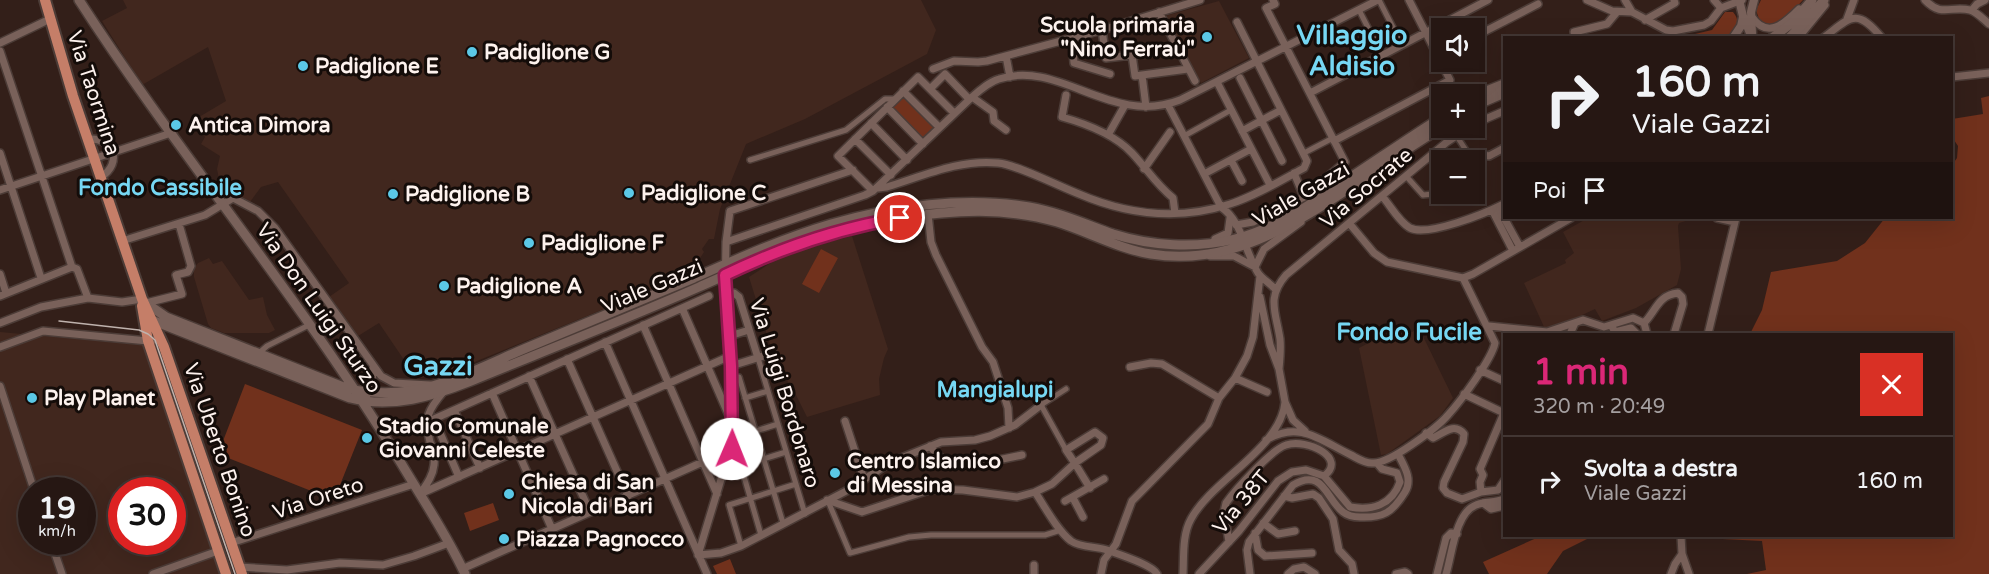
<!DOCTYPE html>
<html lang="it">
<head>
<meta charset="utf-8">
<style>
	body { margin:0; font-family:"Varela Round",sans-serif; background:#2e201c; color:#f1f3f6; height:100vh; display:flex; flex-direction:column; font-size:22px; white-space:nowrap }
	* { box-sizing:border-box; margin:0 }
	p { font-size:20px; color:#a49fa0 }
	.icon { flex:none; width:33px; height:33px; fill:none; stroke:currentColor; stroke-width:2; stroke-linecap:round; stroke-linejoin:round }
	.map { position:relative; flex:1; overflow:hidden }
	.details { position:absolute; left:1503px; top:333px; width:450px; height:204px; display:flex; flex-direction:column; background:#261713; border-radius:0px; box-shadow:0 6px 24px #0002,0 0 0 2px #423633 }
	.details>* { flex:none }
	.guide { position:absolute; left:1503px; top:36px; width:450px; height:183px; border-radius:0px; box-shadow:0 6px 24px #0002,0 0 0 2px #423633; background:#261713; color:#f1f3f6; overflow:hidden }
	.controls { position:absolute; left:1431px; top:18px; display:grid; gap:12px }
	.controls a { display:grid; place-items:center; width:54px; height:54px; border-radius:0px; background:#261713; box-shadow:0 6px 24px #0002,0 0 0 2px #423633; font-size:30px }
	.speed { position:absolute; left:18px; top:477px; display:flex; gap:12px; font-size:30px; font-weight:700; text-align:center }
	.speed>* { display:grid; place-content:center; width:78px; height:78px; border-radius:50%; background:#261713; box-shadow:0 6px 24px #0002,0 0 0 2px #423633; line-height:1 }
	.speed small { font-size:15px; font-weight:400 }
	.speed .limit { border:9px solid #d22; background:#fff; color:#111 }
	.pin { position:absolute; display:grid; place-items:center; width:51px; height:51px; color:#fff; margin:-26px; border:3px solid #fff; border-radius:50%; box-shadow:0 2px 6px #0007 }
	.me { position:absolute; width:66px; margin:-33px; rotate:1deg; stroke-linejoin:round; filter:drop-shadow(0 0 4px #0008) }
	.turn { display:flex; align-items:center; gap:21px; height:126px; padding:0 30px; font-size:27px }
	.turn .icon { width:78px; height:78px; stroke-width:2.5 }
	.turn b { display:block; font-size:42px; line-height:51px }
	.then { display:flex; align-items:center; height:57px; padding:0 30px; background:#0003; gap:12px; font-size:22px }
	.round { display:grid; place-items:center; flex:none; width:63px; height:63px; border-radius:0px; background:#2e201c }
	.headline { display:flex; align-items:center; justify-content:space-between; height:102px; padding:0 30px }
	h1 { font-size:36px; font-weight:700; line-height:45px; color:#db2777 }
	ul { padding:0; list-style:none }
	li { display:flex; align-items:center; gap:18px; height:90px; padding:0 30px; border-top:2px solid #423633 }
	li div { flex:1 }
	li b { display:block; font-size:22px }
	li em { font-style:normal }
	.map>svg:first-child { display:block }
	.built { fill:#41271e; fill-rule:evenodd }
	.green { fill:#71311c }
	.lines { fill:none; stroke-linecap:round; stroke-linejoin:round }
	.pedestrian-casing { stroke:#4c3c37; stroke-width:8 }
	.minor-casing { stroke:#4c3c37; stroke-width:10 }
	.tertiary-casing { stroke:#4c3c37; stroke-width:11 }
	.secondary-casing { stroke:#4c3c37; stroke-width:12 }
	.primary-casing { stroke:#4c3c37; stroke-width:14 }
	.pedestrian { stroke:#79615a; stroke-width:5 }
	.minor { stroke:#79615a; stroke-width:7 }
	.tertiary { stroke:#79615a; stroke-width:8 }
	.secondary { stroke:#79615a; stroke-width:9 }
	.primary { stroke:#c57e68; stroke-width:10 }
	.tram { stroke:#bfb2ad; stroke-width:1.5 }
	.route-casing { stroke:#8e194d; stroke-width:15 }
	.route { stroke:#db2777; stroke-width:10 }
	.poi-dot { fill:#5bc8e6; stroke:#140c09; stroke-width:2 }
	.labels { text-anchor:middle; stroke-width:6; stroke-linejoin:round; paint-order:stroke }
	.poi-label { font-size:21px; font-weight:bold; fill:#fdf2ee; stroke:#140c09; text-anchor:start }
	.street-label { font-size:21px; fill:#fdf2ee; stroke:#140c09 }
	.neighbourhood-label { font-size:22px; font-weight:bold; fill:#76d7f3; stroke:#140c09 }
	.quarter-label { font-size:24px; font-weight:bold; fill:#76d7f3; stroke:#140c09 }
	.district-label { font-size:27px; font-weight:bold; fill:#76d7f3; stroke:#140c09 }
</style>
</head>
<body>
<div class="map">
<svg width="1989" height="574" viewBox="0 0 1989 574">
	<rect width="100%" height="100%" fill="#331f19"/>
	<path class="built" d="M 123,0 L 921,0 L 936,30 L 927,54 L 805,119 L 746,144 L 720,209 L 714,239 L 709,239 L 702,249 L 704,252 L 690,274 L 467,365 L 417,379 L 379,323 L 358,336 L 329,297 L 349,283 L 278,182 L 261,187 L 250,202 L 227,188 L 219,179 L 217,169 L 220,156 L 201,144 L 205,137 L 194,120 L 226,101 L 208,47 L 142,85 L 102,21 L 127,8 Z
		M 1219,1 L 1249,58 L 1201,83 L 1165,16 Z
		M 1588,218 L 1685,218 L 1686,221 L 1679,223 L 1678,226 L 1681,269 L 1677,285 L 1636,308 L 1602,321 L 1595,309 L 1565,323 L 1545,329 L 1524,283 L 1566,263 L 1565,260 L 1574,253 L 1563,232 Z
		M 852,236 L 888,349 L 884,358 L 879,379 L 880,395 L 807,417 L 794,391 L 790,391 L 786,375 L 780,377 L 749,277 L 775,260 L 806,248 Z
		M 209,258 L 213,264 L 222,261 L 249,300 L 263,297 L 267,315 L 275,330 L 269,333 L 224,333 L 211,328 L 208,324 L 194,277 L 194,268 L 198,263 Z
		M 1419,328 L 1453,398 L 1440,416 L 1387,454 L 1381,455 L 1359,348 L 1390,332 L 1396,341 Z
		M 0,332 L 142,345 L 152,348 L 227,574 L 0,574 ZM 32,490 L 82,490 L 82,542 L 32,542 ZM 122,490 L 172,490 L 172,542 L 122,542 Z"/>
	<path class="green" d="M 1761,0 L 1803,0 C 1792,12 1783,24 1767,25 L 1759,19 L 1756,10 Z
		M 1725,12 L 1733,12 C 1742,22 1735,30 1726,37 L 1678,38 L 1712,30 Z
		M 903,91 L 939,127 L 923,144 L 887,107 Z
		M 1989,96 L 1989,574 L 1747,574 L 1766,570 L 1762,541 L 1722,539 L 1721,536 L 1952,536 L 1952,334 L 1750,334 L 1762,310 L 1771,272 L 1837,261 L 1865,243 L 1885,218 L 1952,218 L 1952,165 L 1957,158 L 1958,146 L 1952,137 L 1952,119 L 1983,114 L 1981,98 Z
		M 821,249 L 838,258 L 819,293 L 802,284 Z
		M 245,384 L 362,430 L 334,500 L 218,454 Z
		M 493,503 L 499,520 L 470,531 L 464,513 Z
		M 1541,536 L 1593,536 L 1563,551 L 1547,574 L 1489,574 L 1483,562 Z
		M 730,559 L 736,574 L 717,574 L 713,566 Z"/>
	<g class="lines">
		<defs>
			<path id="pedestrian" d="M 1379,0 L 1402,45
				M 1359,10 L 1382,55
				M 1456,135 L 1469,155 L 1477,154
				M 1184,136 L 1231,110
				M 1304,153 L 1333,138
				M 1433,154 L 1442,164
				M 750,160 L 846,130 L 885,99 L 895,99
				M 1406,176 L 1423,195 L 1433,194 L 1442,188
				M 259,353 L 267,346 L 309,325
				M 758,358 L 805,514
				M 739,377 L 783,523
				M 1066,389 L 1041,405 L 1066,450
				M 745,398 L 768,391
				M 743,435 L 778,424
				M 828,501 L 850,553 L 909,537 L 931,535 L 1045,535 L 1061,530
				M 761,535 L 741,466 L 786,452
				M 741,546 L 729,505 L 796,484"/>
			<path id="minor" d="M 1587,0 L 1612,11 L 1632,12 L 1666,30 L 1673,31 L 1704,25 L 1711,21 L 1721,8 L 1742,0
				M 1625,0 L 1632,12
				M 1714,0 L 1721,8
				M 1925,0 C 1942,18 1951,5 1970,10 C 1977,12 1983,19 1989,24
				M 1972,10 L 1977,4 L 1985,0
				M 1159,12 L 1195,81
				M 1752,17 C 1768,40 1785,23 1799,9
				M 1847,19 L 1854,0
				M 1645,20 L 1675,3 L 1674,0
				M 1102,30 L 1106,58 L 1132,55 L 1135,76 L 1142,75 L 1146,107
				M 1474,37 L 1538,4
				M 1072,38 L 1074,63 L 1110,74
				M 1575,38 L 1574,32 L 1607,24 L 1617,12
				M 1798,38 L 1825,5
				M 1823,38 C 1851,17 1856,7 1882,38
				M 0,43 L 50,19
				M 0,51 L 72,267 L 77,269 L 88,298
				M 1132,55 L 1178,49
				M 1006,56 L 1010,77
				M 933,69 L 954,61 L 978,62 L 987,61 L 1102,30 L 1200,0
				M 1142,75 L 1188,69
				M 1952,77 L 1989,73
				M 1240,78 L 1282,161
				M 1217,82 L 1270,185
				M 930,89 L 945,74 L 969,99
				M 903,91 L 939,127
				M 1310,93 L 1488,0
				M 1066,95 L 1062,117 C 1087,124 1114,134 1132,153 C 1147,169 1156,184 1173,198 L 1175,213
				M 972,97 L 993,112 L 994,121 L 1006,130
				M 1168,105 L 1221,207 C 1242,221 1245,252 1258,273 C 1263,280 1270,283 1275,289
				M 887,107 L 923,144
				M 871,123 L 907,160
				M 1474,124 L 1504,111
				M 1242,131 L 1281,110
				M 1108,135 L 1125,105
				M 88,139 C 114,137 123,163 101,177
				M 855,139 L 891,175
				M 1334,141 L 1450,80 L 1409,0
				M 0,153 L 41,278
				M 1477,154 L 1489,156 L 1504,148
				M 1231,160 L 1242,181
				M 1144,169 L 1170,132
				M 1294,173 L 1304,197
				M 1204,174 L 1251,149
				M 212,187 L 233,198
				M 878,188 L 887,187 C 923,176 960,159 998,163 C 1018,165 1058,186 1079,194 C 1128,215 1178,221 1230,204 C 1255,196 1280,181 1304,168 L 1307,161 L 1237,22
				M 0,190 L 171,133
				M 873,191 L 838,156 L 918,77 L 954,113
				M 1382,196 C 1390,205 1399,222 1410,228 C 1428,237 1486,213 1504,204
				M 1498,207 L 1520,247
				M 1492,210 L 1513,251
				M 928,214 L 931,242 L 936,255 L 982,347 L 993,362 L 1008,408 L 1009,428
				M 1717,218 L 1735,222
				M 1349,223 L 1374,253 L 1387,262 L 1463,278 L 1473,274 L 1571,218
				M 1236,225 L 1253,222 L 1304,197 L 1345,162 L 1266,8 L 1275,4 L 1273,0
				M 1215,239 L 1228,233 L 1230,218
				M 122,241 L 205,215 L 233,198 L 258,211 L 275,228 L 381,376 L 394,383 L 430,385
				M 726,242 L 730,211 L 853,170
				M 1210,256 L 1234,256 L 1255,267
				M 1255,267 L 1264,249 L 1301,222
				M 0,274 L 6,293
				M 725,294 L 734,293 L 739,297 L 758,358
				M 0,296 L 72,267
				M 1260,297 L 1270,345 L 1279,369 L 1285,402 L 1293,420 L 1305,431
				M 146,303 L 182,294 L 176,275 L 188,272 L 191,266 L 179,224
				M 682,308 L 730,418
				M 0,323 L 41,307 L 88,298 L 122,302 L 142,299
				M 1644,323 C 1656,311 1658,295 1678,293 L 1682,297 L 1683,304 L 1674,334
				M 643,325 L 717,494
				M 1611,325 L 1615,332 L 1631,328 L 1637,334
				M 1489,326 L 1547,332 L 1583,320 L 1604,327 L 1633,318 L 1644,323 L 1647,334
				M 736,334 L 749,330
				M 1570,334 L 1575,323
				M 1708,334 L 1736,218
				M 605,342 L 707,574
				M 0,347 L 43,331 L 148,341 L 160,339
				M 567,359 L 628,496
				M 731,366 L 773,353
				M 1130,367 L 1151,363 L 1162,364 L 1219,398
				M 1279,369 C 1280,359 1281,349 1280,339 C 1276,312 1266,298 1286,275 L 1447,142 L 1468,128
				M 1480,370 L 1504,381
				M 529,376 L 590,512
				M 1235,378 L 1267,392
				M 0,386 L 34,490
				M 492,393 L 552,529
				M 1464,394 L 1504,413 L 1480,469 L 1483,475 L 1480,482 L 1481,492
				M 364,401 L 372,385 L 373,368
				M 454,410 L 480,468
				M 845,421 L 864,479
				M 1426,433 L 1433,438 C 1444,433 1454,422 1464,434 L 1463,442 L 1444,482 L 1443,488 L 1447,493 L 1462,499 L 1481,492 L 1498,490 L 1504,481
				M 1266,440 C 1299,420 1320,440 1351,455 C 1357,458 1364,463 1372,463 C 1388,465 1437,428 1448,415 C 1460,402 1492,359 1495,343 L 1463,278
				M 930,446 C 935,452 940,459 947,462 C 965,468 1003,459 1022,455
				M 459,477 L 434,419 L 709,296
				M 1035,492 C 1045,507 1057,530 1071,541 C 1081,548 1096,546 1107,550 C 1118,554 1153,565 1157,574
				M 420,494 L 730,356
				M 420,494 C 426,485 433,476 434,465 C 435,457 433,449 430,442 C 424,417 428,410 444,391
				M 1284,496 L 1292,498 L 1313,494 L 1319,498 L 1333,519 L 1339,550 L 1352,564 L 1354,574
				M 1073,498 L 1083,517
				M 827,500 L 862,512 L 932,489 L 963,490 L 1017,497 L 1035,492 L 1052,484 L 1075,463 L 1101,445 L 1103,438 L 1095,432 L 1066,450 C 1075,463 1082,475 1090,488
				M 1065,501 L 1104,479
				M 1483,503 L 1491,509 L 1504,506
				M 1263,523 L 1278,534 L 1295,531
				M 1255,533 L 1258,550 L 1265,556 L 1312,553
				M 1681,536 L 1682,554 L 1689,574
				M 51,542 L 62,574
				M 1229,542 L 1224,512 L 1226,503 C 1235,490 1272,449 1286,445 C 1307,438 1348,458 1324,476
				M 231,543 L 414,484
				M 698,555 L 733,440 L 731,366 L 725,294 L 726,242 L 865,195 L 873,191 L 972,97 C 980,90 989,82 999,79 C 1060,59 1111,127 1180,100 L 1378,0
				M 698,555 L 721,553 L 741,546 L 850,489 L 889,463 L 941,442 L 975,440 L 990,436 L 1015,425 L 1041,405
				M 239,567 L 287,570 L 340,563 L 383,565 L 414,556 L 449,543
				M 462,569 L 732,449
				M 153,574 L 218,551
				M 1034,574 L 1034,565
				M 1101,574 L 1104,560 L 1116,544 L 1132,501 L 1208,424 L 1219,398 L 1235,378 L 1247,356 L 1253,337 L 1260,276
				M 1183,574 C 1184,557 1182,535 1191,519 C 1212,480 1281,448 1285,402
				M 1199,574 L 1239,531 L 1278,481 L 1292,472 L 1306,470 L 1324,476 L 1350,507 C 1372,511 1392,505 1400,482 L 1397,473 L 1382,469 L 1377,463
				M 1250,574 L 1247,550 L 1249,542 L 1293,485 C 1323,467 1326,499 1343,512 C 1348,516 1354,517 1360,517 C 1383,518 1392,513 1405,492 C 1413,479 1404,466 1398,454
				M 1288,574 L 1294,569 L 1304,567 L 1315,574
				M 1396,574 L 1405,572 L 1408,574
				M 1437,574 L 1446,538 L 1451,533 L 1457,534
				M 1446,574 C 1452,555 1455,513 1476,505 C 1485,501 1495,503 1504,499
				M 1671,574 L 1675,564 L 1682,554"/>
			<path id="tertiary" d="M 1739,0 L 1743,16 L 1752,38
				M 1752,33 L 1751,12 L 1754,0
				M 1733,38 L 1741,26 L 1743,17"/>
			<path id="secondary" d="M 79,0 C 181,158 304,302 401,463 C 423,500 447,535 465,574
				M 1772,38 L 1792,23 L 1812,0
				M 1789,38 L 1804,23 L 1824,0
				M 1474,96 L 1504,84
				M 1474,106 L 1504,93
				M 143,301 L 166,317 L 346,388 C 366,393 389,394 410,391 C 452,384 492,362 531,346 C 585,323 640,301 694,278 C 739,258 784,238 831,224 C 893,206 965,196 1029,207 C 1058,212 1085,224 1113,234 C 1151,246 1195,249 1235,239 C 1277,228 1313,203 1348,179 C 1380,158 1410,137 1442,117
				M 149,319 L 350,398 C 392,409 433,396 471,381 C 547,350 624,320 699,287 C 766,257 827,229 901,218 C 953,210 1006,207 1057,222 C 1089,232 1119,249 1151,254 C 1228,267 1294,225 1354,185 C 1383,165 1412,146 1442,127"/>
			<path id="primary" d="M 45,0 L 73,96 L 142,299 L 164,347 L 242,574
				M 142,306 L 148,341 L 226,574"/>
		</defs>
		<use href="#pedestrian" class="pedestrian-casing"/>
		<use href="#minor" class="minor-casing"/>
		<use href="#tertiary" class="tertiary-casing"/>
		<use href="#secondary" class="secondary-casing"/>
		<use href="#primary" class="primary-casing"/>
		<use href="#pedestrian" class="pedestrian"/>
		<use href="#minor" class="minor"/>
		<use href="#tertiary" class="tertiary"/>
		<use href="#secondary" class="secondary"/>
		<use href="#primary" class="primary"/>
		<path class="tram" d="M 59,321 L 139,330 L 148,334 L 155,340 L 235,574"/>
	</g>
	<g class="lines">
		<defs>
			<path id="route" d="M 732,449 L 731,366 L 725,275 C 781,248 839,228 900,218"/>
		</defs>
		<use href="#route" class="route-casing"/>
		<use href="#route" class="route"/>
	</g>
	<g class="poi-dot">
		<circle cx="1207" cy="37" r="6"/>
		<circle cx="472" cy="52" r="6"/>
		<circle cx="303" cy="66" r="6"/>
		<circle cx="176" cy="125" r="6"/>
		<circle cx="629" cy="193" r="6"/>
		<circle cx="393" cy="194" r="6"/>
		<circle cx="529" cy="243" r="6"/>
		<circle cx="444" cy="286" r="6"/>
		<circle cx="32" cy="398" r="6"/>
		<circle cx="367" cy="438" r="6"/>
		<circle cx="835" cy="473" r="6"/>
		<circle cx="509" cy="494" r="6"/>
		<circle cx="504" cy="539" r="6"/>
	</g>
	<g class="labels">
		<g class="poi-label">
			<text x="1195" y="32" text-anchor="end">Scuola primaria<tspan x="1195" dy="24">"Nino Ferraù"</tspan></text>
			<text x="484" y="59">Padiglione G</text>
			<text x="315" y="73">Padiglione E</text>
			<text x="188" y="132">Antica Dimora</text>
			<text x="641" y="200">Padiglione C</text>
			<text x="405" y="201">Padiglione B</text>
			<text x="541" y="250">Padiglione F</text>
			<text x="456" y="293">Padiglione A</text>
			<text x="44" y="405">Play Planet</text>
			<text x="379" y="433">Stadio Comunale<tspan x="379" dy="24">Giovanni Celeste</tspan></text>
			<text x="847" y="468">Centro Islamico<tspan x="847" dy="24">di Messina</tspan></text>
			<text x="521" y="489">Chiesa di San<tspan x="521" dy="24">Nicola di Bari</tspan></text>
			<text x="516" y="546">Piazza Pagnocco</text>
		</g>
		<g class="street-label">
			<text transform="translate(94 93) rotate(72)" y="7">Via Taormina</text>
			<text transform="translate(1366 188) rotate(-40)" y="7">Via Socrate</text>
			<text transform="translate(1301 194) rotate(-30)" y="7">Viale Gazzi</text>
			<text transform="translate(652 286) rotate(-23)" y="7">Viale Gazzi</text>
			<text transform="translate(319 308) rotate(55)" y="7">Via Don Luigi Sturzo</text>
			<text transform="translate(785 393) rotate(73)" y="7">Via Luigi Bordonaro</text>
			<text transform="translate(220 450) rotate(71)" y="7">Via Uberto Bonino</text>
			<text transform="translate(318 498) rotate(-18)" y="7">Via Oreto</text>
			<text transform="translate(1241 502) rotate(-50)" y="7">Via 38T</text>
		</g>
		<g class="neighbourhood-label">
			<text x="160" y="195">Fondo Cassibile</text>
			<text x="995" y="397">Mangialupi</text>
		</g>
		<g class="quarter-label">
			<text x="1409" y="340">Fondo Fucile</text>
		</g>
		<g class="district-label">
			<text x="1352" y="44">Villaggio<tspan x="1352" dy="31">Aldisio</tspan></text>
			<text x="438" y="375">Gazzi</text>
		</g>
	</g>
</svg>
<div class="controls">
<a><svg class="icon" aria-label="sound" viewBox="0 0 24 24"><path d="M4 9h4l5-4v14l-5-4H4zM17 9q2 3 0 6"/></svg></a>
<a>+</a>
<a>−</a>
</div>
<div class="speed"><div>19<small>km/h</small></div><div class="limit">30</div></div>
<div class="pin" style="left:900px;top:218px;background:#d93025"><svg class="icon" aria-label="arrive" viewBox="0 0 24 24"><path d="M6 21V4h12l-3 4 3 4H6"/></svg></div>
<svg class="me" style="left:732px;top:449px" viewBox="-20 -20 40 40"><circle r="19" fill="#fff"/><path d="M0-13L10 11 0 6-10 11z" fill="#db2777"/></svg>
<div class="guide">
<div class="turn"><svg class="icon" aria-label="right" viewBox="0 0 24 24"><path d="M7 20v-9h11M14 6l5 5-5 5"/></svg><div><b>160 m</b>Viale Gazzi</div></div>
<div class="then">Poi<svg class="icon" aria-label="arrive" viewBox="0 0 24 24"><path d="M6 21V4h12l-3 4 3 4H6"/></svg></div>
</div>
<section class="details">
<div class="headline"><div><h1>1 min</h1><p>320 m · 20:49</p></div><a class="round" style="background:#d93025;color:#fff"><svg class="icon" aria-label="close" viewBox="0 0 24 24"><path d="M6 6l12 12M18 6L6 18"/></svg></a></div>
<ul>
<li><svg class="icon" aria-label="right" viewBox="0 0 24 24"><path d="M7 20v-9h11M14 6l5 5-5 5"/></svg><div><b>Svolta a destra</b><p>Viale Gazzi</p></div><em>160 m</em></li>
</ul>
</section>
</div>
</body>
</html>
